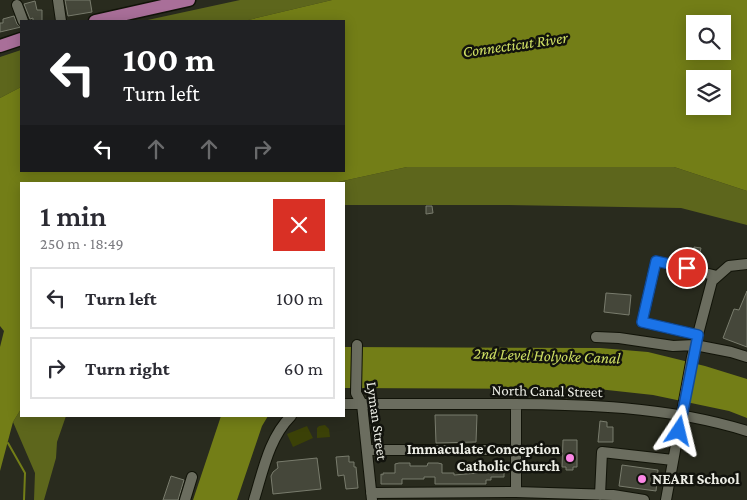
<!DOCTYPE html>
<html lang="en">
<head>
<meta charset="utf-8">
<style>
	body { margin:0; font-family:"Crimson Pro",serif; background:#f2f2f3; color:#2b2b33; height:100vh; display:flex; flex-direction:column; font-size:19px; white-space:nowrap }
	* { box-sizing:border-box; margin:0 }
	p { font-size:16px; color:#7c7c81 }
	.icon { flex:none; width:28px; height:28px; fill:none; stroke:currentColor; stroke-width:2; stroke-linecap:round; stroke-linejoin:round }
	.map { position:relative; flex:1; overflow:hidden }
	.side { position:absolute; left:20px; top:182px; width:325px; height:235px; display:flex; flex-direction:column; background:#fff; border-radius:0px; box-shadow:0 2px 12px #0003 }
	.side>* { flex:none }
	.hud { position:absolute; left:20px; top:20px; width:325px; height:152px; border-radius:0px; box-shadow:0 2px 12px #0003; background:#202124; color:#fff; overflow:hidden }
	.controls { position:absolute; left:686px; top:15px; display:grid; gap:10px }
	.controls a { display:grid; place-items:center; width:45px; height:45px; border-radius:0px; background:#fff; box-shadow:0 2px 12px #0003; font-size:25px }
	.pin { position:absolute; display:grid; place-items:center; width:42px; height:42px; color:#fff; margin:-21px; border:2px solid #fff; border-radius:50%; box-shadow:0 1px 5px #0007 }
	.me { position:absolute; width:55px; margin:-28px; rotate:10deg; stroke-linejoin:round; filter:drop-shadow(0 0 4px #0008) }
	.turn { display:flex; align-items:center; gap:18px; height:105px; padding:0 20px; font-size:22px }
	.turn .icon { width:65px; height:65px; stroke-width:2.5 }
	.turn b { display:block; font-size:35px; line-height:42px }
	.lanes { display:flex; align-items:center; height:48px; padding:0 20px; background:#0003; justify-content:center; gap:25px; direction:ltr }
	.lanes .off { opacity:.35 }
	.round { display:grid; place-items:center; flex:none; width:52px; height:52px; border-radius:0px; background:#f2f2f3 }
	.head { display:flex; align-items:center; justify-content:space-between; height:85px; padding:0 20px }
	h1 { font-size:30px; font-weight:600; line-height:38px }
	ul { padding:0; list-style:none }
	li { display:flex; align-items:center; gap:15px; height:62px; margin:0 10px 8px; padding:0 10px; border:2px solid #e1e1e2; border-radius:0px }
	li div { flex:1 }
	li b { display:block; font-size:19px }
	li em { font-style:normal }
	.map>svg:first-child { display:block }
	.green { fill:#3b4107 }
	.forest { fill:#5d661c }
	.water { fill:#737e17; fill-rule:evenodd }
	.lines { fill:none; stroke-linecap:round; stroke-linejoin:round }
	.stream { stroke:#737e17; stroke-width:2 }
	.building { fill:#45473a; stroke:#797c6d }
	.minor-casing { stroke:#111308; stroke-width:12 }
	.major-casing { stroke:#111308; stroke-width:15 }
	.minor { stroke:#6b6d5f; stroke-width:10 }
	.major { stroke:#a96f99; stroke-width:12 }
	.route-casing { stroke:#114b97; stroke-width:12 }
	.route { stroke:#1a73e8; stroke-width:9 }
	.poi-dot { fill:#fb87e5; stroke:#12130d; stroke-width:2 }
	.labels { text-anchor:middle; stroke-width:5; stroke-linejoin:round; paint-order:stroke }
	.street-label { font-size:15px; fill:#edeee6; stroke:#12130d }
	.poi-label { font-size:15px; font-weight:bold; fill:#edeee6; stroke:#12130d; text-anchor:end }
	.water-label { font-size:16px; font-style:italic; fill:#d0e164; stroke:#12130d }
</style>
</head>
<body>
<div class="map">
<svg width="747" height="500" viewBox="0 0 747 500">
	<rect width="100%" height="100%" fill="#292b1e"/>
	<path class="green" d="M 325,425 L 329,429 L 330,437 L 317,438 L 317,428 L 319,426 Z
		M 307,426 L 313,438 L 293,447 L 287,434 Z"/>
	<path class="forest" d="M 240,0 L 332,0 L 244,21 L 143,21 Z
		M 21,50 L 21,87 L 0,98 L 0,57 Z
		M 407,167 L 674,167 L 747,191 L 747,225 L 681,208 L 505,205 L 344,205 L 344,184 L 329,184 Z
		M 21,409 L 21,416 L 66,416 L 57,442 L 56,458 L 44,500 L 34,500 L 35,473 L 13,422 Z"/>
	<path class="water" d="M 332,0 L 747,0 L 747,191 L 674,167 L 407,167 L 329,184 L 21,184 L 21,409 L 13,422 L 0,471 L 0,347 L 4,331 L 0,326 L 0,98 L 21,87 L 21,171 L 344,171 L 344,21 L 244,21 ZM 695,24 L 722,24 L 722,51 L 695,51 ZM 695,79 L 722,79 L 722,106 L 695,106 Z
		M 344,347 L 600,348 L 648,352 L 705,366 L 747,379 L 747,418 L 729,411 L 653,395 L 598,389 L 344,388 Z
		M 221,416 L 268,416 L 262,426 L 237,500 L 193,500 Z"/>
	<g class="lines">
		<path class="stream" d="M 8,443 L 25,473 L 24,500"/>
	</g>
	<path class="building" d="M 65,0 L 90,0 L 92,12 L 68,16 Z
		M 35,1 L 37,10 L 42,10 L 42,21 L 33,21 L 33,18 L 30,19 L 24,4 Z
		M 14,16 L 17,24 L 21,27 L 0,32 L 0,23 L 3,23 L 3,19 Z
		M 426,206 L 432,206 L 433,213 L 426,214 Z
		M 694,247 L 701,248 L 698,261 L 685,258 L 687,251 L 693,252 Z
		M 747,291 L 747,347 L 723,338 L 734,309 L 739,310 Z
		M 606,293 L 631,295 L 629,315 L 604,312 Z
		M 435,415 L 477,415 L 476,442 L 436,443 Z
		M 600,421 L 607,422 L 607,427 L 613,427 L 613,442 L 598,442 Z
		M 563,440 L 577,440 L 577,467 L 573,467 L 573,470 L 566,470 L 566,467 L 562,467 Z
		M 349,456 L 349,462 L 354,462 L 354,467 L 356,467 L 358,488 L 346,489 L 344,475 L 338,476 L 336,457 Z
		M 317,458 L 321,489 L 273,494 L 271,476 L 273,472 L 278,468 L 277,462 Z
		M 399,463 L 410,463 L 410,466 L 427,466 L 428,463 L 438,463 L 442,464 L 442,473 L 454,473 L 454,475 L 478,473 L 478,464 L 504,466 L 504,477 L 491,477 L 491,480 L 486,480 L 486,484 L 435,484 L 435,477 L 424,477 L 424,479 L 402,479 L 402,484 L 381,484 L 381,474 L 383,475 L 383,473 L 395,473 L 395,464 Z
		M 622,465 L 658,470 L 656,491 L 619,486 Z
		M 171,476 L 184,480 L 178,500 L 163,500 Z"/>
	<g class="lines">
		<defs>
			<path id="minor" d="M 58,0 L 61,21
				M 17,5 L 23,21
				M 698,335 L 642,322 L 656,261 L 717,276
				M 596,337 L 619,338 L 673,346 L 695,345 L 731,352 L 747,357
				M 357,345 L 356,393 L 362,404 L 372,500
				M 344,404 C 396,404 447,404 499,404 C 582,404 667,406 747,431
				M 367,450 L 516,450
				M 516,492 L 516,404
				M 371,493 L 516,492 L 613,495 L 644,500
				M 600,495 L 602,452 L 673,460
				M 185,500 L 192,477
				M 254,500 C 263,471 269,438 291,416
				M 666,500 L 692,357 L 712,281 L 729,266 L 747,264"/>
			<path id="major" d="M 95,21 L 189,0
				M 0,46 L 21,39"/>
		</defs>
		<use href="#minor" class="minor-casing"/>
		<use href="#major" class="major-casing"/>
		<use href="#minor" class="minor"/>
		<use href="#major" class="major"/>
	</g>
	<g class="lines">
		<defs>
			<path id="route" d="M 679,431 L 698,335 L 642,322 L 656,261 L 687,268"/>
		</defs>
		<use href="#route" class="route-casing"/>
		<use href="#route" class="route"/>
	</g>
	<g class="poi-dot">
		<circle cx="570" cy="458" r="5"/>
		<circle cx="642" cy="479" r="5"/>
	</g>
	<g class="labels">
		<g class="street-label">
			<text transform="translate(547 391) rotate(1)" y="5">North Canal Street</text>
			<text transform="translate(377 421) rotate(82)" y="5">Lyman Street</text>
		</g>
		<g class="poi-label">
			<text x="560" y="454">Immaculate Conception<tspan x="560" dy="17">Catholic Church</tspan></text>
			<text x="652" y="484" text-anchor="start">NEARI School</text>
		</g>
		<g class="water-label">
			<text transform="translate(515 44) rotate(-8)" y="6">Connecticut River</text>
			<text transform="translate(547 355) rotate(2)" y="6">2nd Level Holyoke Canal</text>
		</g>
	</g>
</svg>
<div class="controls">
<a><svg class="icon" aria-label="search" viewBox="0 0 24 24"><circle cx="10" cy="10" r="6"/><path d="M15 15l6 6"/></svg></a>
<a><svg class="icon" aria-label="layers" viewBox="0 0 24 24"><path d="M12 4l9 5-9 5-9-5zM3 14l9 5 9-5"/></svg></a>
</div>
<div class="pin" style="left:687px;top:268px;background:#d93025"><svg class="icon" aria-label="arrive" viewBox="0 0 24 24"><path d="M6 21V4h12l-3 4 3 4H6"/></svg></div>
<svg class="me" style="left:679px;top:431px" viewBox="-20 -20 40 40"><path d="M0-17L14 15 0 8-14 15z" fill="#1a73e8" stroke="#fff" stroke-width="4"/></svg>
<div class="hud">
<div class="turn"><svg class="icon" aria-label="left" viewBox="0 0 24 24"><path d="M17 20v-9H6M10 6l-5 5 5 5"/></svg><div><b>100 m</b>Turn left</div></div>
<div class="lanes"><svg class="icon" aria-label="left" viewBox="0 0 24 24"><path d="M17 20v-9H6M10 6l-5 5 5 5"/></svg><svg class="icon off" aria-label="ahead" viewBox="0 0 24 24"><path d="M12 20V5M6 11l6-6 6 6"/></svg><svg class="icon off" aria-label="ahead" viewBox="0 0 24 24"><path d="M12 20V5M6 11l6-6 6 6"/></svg><svg class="icon off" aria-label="right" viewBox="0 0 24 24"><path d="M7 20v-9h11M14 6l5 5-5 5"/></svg></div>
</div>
<section class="side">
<div class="head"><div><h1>1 min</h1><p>250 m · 18:49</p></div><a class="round" style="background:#d93025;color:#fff"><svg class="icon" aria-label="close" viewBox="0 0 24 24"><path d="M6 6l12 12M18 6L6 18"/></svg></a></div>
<ul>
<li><svg class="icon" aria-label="left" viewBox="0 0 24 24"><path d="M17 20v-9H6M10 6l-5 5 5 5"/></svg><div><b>Turn left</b></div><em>100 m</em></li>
<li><svg class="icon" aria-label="right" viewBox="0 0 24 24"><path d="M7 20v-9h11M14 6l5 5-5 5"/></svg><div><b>Turn right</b></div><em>60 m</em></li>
</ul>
</section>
</div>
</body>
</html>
